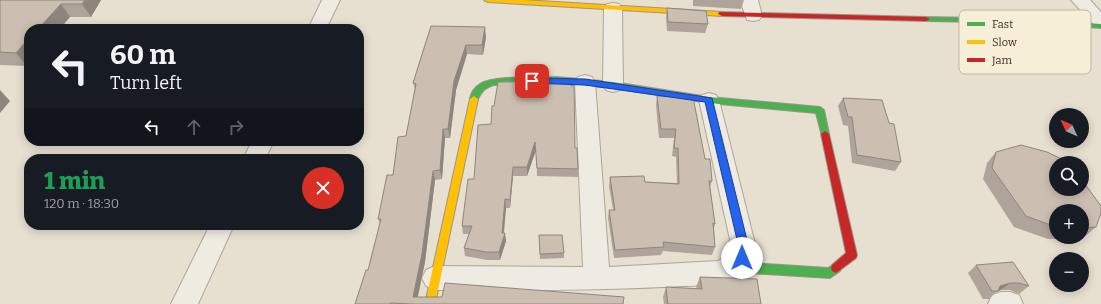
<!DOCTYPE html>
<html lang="en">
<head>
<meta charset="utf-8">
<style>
	body { margin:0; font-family:Bitter,serif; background:#242831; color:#f1f3f6; height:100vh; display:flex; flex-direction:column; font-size:15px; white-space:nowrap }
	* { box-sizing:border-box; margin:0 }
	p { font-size:13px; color:#9ea1a6 }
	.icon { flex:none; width:22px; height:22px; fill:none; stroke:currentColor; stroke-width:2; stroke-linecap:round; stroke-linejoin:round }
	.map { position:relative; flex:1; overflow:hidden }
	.sheet { position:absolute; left:24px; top:154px; width:340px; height:76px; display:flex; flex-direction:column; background:#171b24; border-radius:16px; box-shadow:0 2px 10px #0003 }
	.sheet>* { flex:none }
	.banner { position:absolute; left:24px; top:24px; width:340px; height:122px; border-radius:16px; box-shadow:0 2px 10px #0003; background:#171b24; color:#f1f3f6; overflow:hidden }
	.needle { width:26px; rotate:314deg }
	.tools { position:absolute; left:1049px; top:108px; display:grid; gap:8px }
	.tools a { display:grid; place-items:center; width:40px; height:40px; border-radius:50%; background:#171b24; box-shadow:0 2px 10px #0003; font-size:20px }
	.pin { position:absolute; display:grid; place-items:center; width:34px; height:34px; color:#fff; margin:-17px; border-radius:8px; box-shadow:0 2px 6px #0006 }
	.me { position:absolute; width:44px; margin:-22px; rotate:0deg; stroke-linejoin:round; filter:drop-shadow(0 0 3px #0008) }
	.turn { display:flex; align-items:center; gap:14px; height:84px; padding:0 20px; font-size:18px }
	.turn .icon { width:52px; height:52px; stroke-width:2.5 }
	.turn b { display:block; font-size:28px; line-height:34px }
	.lanes { display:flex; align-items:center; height:38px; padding:0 20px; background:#0003; justify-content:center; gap:20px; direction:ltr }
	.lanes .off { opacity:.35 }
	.round { display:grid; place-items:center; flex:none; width:42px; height:42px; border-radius:21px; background:#242831 }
	.overview { display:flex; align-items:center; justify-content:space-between; height:68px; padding:0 20px }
	h1 { font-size:24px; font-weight:800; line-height:30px; color:#1e9e55 }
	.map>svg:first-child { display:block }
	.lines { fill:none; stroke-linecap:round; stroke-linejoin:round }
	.street-casing { stroke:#ada599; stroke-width:2 }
	.fast-casing { stroke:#9c958a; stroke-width:2 }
	.slow-casing { stroke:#9c958a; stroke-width:2 }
	.jam-casing { stroke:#9c958a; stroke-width:2 }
	.street { fill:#efebe3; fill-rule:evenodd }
	.fast { fill:#4caf50; fill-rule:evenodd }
	.slow { fill:#ffc107; fill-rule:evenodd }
	.jam { fill:#c62828; fill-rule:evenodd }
	.wall { fill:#afa499; fill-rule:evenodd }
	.shaded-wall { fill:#8e867d }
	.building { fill:#cbbfb2; stroke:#8e867d }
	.route { fill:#2563eb; stroke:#184099 }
	.key { fill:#f7eed8; stroke:#bfb4a1; stroke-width:1 }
	.key-label { font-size:11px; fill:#3d2e20 }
</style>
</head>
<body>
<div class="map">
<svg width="1101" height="304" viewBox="0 0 1101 304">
	<rect width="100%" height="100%" fill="#e7e0d1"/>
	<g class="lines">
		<defs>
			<path id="street" d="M 322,0 L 340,0 L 326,29 L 308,29 Z
				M 740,0 L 758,0 L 762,16 L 759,20 L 753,21 L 747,20 Z
				M 1071,0 L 1090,0 L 1101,12 L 1101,27 L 1095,26 Z
				M 613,3 L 619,4 L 622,8 L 623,85 L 620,90 L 613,92 L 606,90 L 603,85 L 604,8 L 607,4 Z
				M 585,75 L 592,77 L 595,82 L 609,267 L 718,261 L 729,254 L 731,244 L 699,100 L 702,95 L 709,93 L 716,95 L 719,100 L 755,244 C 754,254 752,268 743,274 C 720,288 688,285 663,287 C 587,291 511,290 435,290 L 426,286 L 422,278 L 426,270 L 435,266 L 583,267 L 575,82 L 578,77 Z
				M 252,141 L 274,141 L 265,159 L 243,159 Z
				M 210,225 L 234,225 L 198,304 L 171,304 Z
				M 1001,292 L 1010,292 L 1019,295 L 1023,304 L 988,304 L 992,295 Z"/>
			<path id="fast" d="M 923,17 L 1028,19 L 1101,24 L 1101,28 L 1028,23 L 926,21 L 923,21 Z
				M 557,77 L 613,82 L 709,97 L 820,107 L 824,110 L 829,134 L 828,136 L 822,136 L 816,113 L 709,103 L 613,88 L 557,83 L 494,85 C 484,88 481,92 477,101 L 471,101 L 470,99 C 471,93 475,87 480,84 C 494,75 539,78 557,77 Z
				M 734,262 L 828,268 L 836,263 L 840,265 L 841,268 L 840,271 L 830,278 L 734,272 L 730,270 L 729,267 L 730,264 Z"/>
			<path id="slow" d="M 484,0 L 523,0 L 722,12 L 726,14 L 722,16 L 488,2 Z
				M 474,96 L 478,99 L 435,304 L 425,304 L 470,99 Z"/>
			<path id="jam" d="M 719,12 L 926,17 L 930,19 L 926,21 L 722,16 L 718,14 Z
				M 825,131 L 829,134 L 857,255 L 856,258 L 836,273 L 832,271 L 831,268 L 832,265 L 846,253 L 821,134 Z"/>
		</defs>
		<use href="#street" class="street-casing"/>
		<use href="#fast" class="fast-casing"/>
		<use href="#slow" class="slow-casing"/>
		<use href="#jam" class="jam-casing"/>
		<use href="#street" class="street"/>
		<use href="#fast" class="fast"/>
		<use href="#slow" class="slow"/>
		<use href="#jam" class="jam"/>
	</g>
	<path class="wall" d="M 0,0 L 101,0 L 91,17 L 70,17 L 29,29 L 29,63 L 27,66 L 0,65 Z
		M 693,0 L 744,0 L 741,9 L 693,6 Z
		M 667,8 L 708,24 L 705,33 L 667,31 L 666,17 Z
		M 431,26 L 486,37 L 483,55 L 467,54 L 456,90 L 450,138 L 445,138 L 442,179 L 435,180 L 425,262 L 418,297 L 623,304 L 355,304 L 368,270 L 380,224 L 378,219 L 406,136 L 415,89 L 413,83 Z
		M 571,86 L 575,148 L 578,169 L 578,177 L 537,176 L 536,150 L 527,176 L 513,176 L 510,208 L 506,208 L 504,233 L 506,241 L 500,260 L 487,260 L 465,256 L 464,248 L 469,234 L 463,234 L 462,226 L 474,179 L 491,124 L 494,106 Z
		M 657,96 L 705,159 L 712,181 L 710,187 L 715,224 L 714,228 L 715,247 L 712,255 L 663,251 L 661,255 L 614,258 L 608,218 L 609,210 L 613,210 L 609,186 L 610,177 L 645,182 L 677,183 L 676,157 L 672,156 L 674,138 L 659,138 L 656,105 Z
		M 843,98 L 901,162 L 895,171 L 852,163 L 848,126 L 843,125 L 838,106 Z
		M 1021,145 L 1047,152 L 1070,163 L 1056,163 L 1056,189 L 1082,189 L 1082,180 L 1101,206 L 1101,213 L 1096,227 L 1083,238 L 1048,239 L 1014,227 L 983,179 L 987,163 L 996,152 ZM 1056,211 L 1082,211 L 1082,237 L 1056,237 Z
		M 539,235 L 564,253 L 564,258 L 540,259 Z
		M 976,265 L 1029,286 L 1019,294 L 1010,290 L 1001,290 L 996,292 L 989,299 L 983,299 L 968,273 Z
		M 700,277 L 761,304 L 664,304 L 663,297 L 666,287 L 697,289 L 696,287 Z"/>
	<path class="shaded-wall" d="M 85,0 L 101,0 L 91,17 L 82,4 Z
		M 61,4 L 70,17 L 60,29 L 38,29 Z
		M 485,27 L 486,37 L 483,55 L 482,45 Z
		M 29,38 L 29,63 L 27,66 L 16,53 Z
		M 466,45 L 467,54 L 456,90 L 450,138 L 448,129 L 454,81 Z
		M 0,90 L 10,101 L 0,113 Z
		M 443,129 L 445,138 L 442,179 L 440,170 Z
		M 535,142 L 536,150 L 527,176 L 527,167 Z
		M 513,167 L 513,176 L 510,208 L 510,200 Z
		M 433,171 L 435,180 L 425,262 L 416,304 L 413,297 Z
		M 505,199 L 506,208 L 503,239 L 505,233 L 506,241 L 500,260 L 499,252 L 502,233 Z
		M 1010,283 L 1001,290 L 996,292 L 1000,286 Z"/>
	<path class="building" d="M 0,0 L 85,0 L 82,4 L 61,4 L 38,29 L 29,29 L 29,38 L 16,53 L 0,52 Z
		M 667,8 L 706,11 L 708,24 L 668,22 Z
		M 431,26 L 485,27 L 482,45 L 466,45 L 454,81 L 448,129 L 443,129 L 440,170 L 433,171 L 422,254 L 413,297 L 442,297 L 445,283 L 624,297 L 623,304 L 414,304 L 390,303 L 390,304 L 355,304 L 366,270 L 368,270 L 381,219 L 378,219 L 387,175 L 393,175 L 398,137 L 406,136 L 416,84 L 413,83 Z
		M 571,81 L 571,86 L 574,86 L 575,148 L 577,148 L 578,169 L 537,168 L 535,142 L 527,167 L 513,167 L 510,200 L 505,199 L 502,233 L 505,233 L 499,252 L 486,252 L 464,248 L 472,226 L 462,226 L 468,179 L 474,179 L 478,125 L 491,124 L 492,106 L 494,106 L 498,82 Z
		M 657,96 L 693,97 L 705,159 L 710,159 L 712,181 L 709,181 L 715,224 L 713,223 L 715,247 L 663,242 L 664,247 L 615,250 L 609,210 L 615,210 L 610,177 L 644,176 L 645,182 L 679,184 L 678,148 L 674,148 L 676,129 L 661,129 Z
		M 843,98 L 882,100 L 889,123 L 894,124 L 901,162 L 857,155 L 852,117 L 848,117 Z
		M 1021,145 L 1047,152 L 1070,163 L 1056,163 L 1056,189 L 1082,189 L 1082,180 L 1101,206 L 1101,213 L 1096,227 L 1082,228 L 1082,211 L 1056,211 L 1056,227 L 1026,216 L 992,168 L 996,152 Z
		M 539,235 L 562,235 L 564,253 L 540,254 Z
		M 1013,262 L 1029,286 L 1019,283 L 1010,283 L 1000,286 L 998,291 L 992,291 L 976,265 Z
		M 700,277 L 757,279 L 761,304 L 668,304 L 666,287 L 702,289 Z"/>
	<path class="route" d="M 532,78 L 585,79 L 712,98 L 748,244 L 745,261 L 738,261 L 736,258 L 738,244 L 705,102 L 585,85 L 529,83 L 529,79 Z"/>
	<rect x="959" y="10" width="132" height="64" rx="6" class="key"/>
	<rect x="967" y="22" width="18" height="4" fill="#4caf50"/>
	<rect x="967" y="40" width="18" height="4" fill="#ffc107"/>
	<rect x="967" y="58" width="18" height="4" fill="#c62828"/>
	<g class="key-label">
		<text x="992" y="28">Fast</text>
		<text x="992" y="46">Slow</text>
		<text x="992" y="64">Jam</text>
	</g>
</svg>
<div class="tools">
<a><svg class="needle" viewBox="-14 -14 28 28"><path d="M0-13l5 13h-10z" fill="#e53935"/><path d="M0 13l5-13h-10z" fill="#9ea1a6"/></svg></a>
<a><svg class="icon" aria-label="search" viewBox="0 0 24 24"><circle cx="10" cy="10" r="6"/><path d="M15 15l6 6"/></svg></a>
<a>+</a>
<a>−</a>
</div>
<div class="pin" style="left:532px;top:81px;background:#d93025"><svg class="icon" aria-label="arrive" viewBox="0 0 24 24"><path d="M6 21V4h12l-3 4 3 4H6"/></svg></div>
<svg class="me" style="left:742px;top:258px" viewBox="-20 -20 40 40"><circle r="19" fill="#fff"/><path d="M0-13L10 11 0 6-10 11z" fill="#2563eb"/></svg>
<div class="banner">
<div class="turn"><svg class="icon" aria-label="left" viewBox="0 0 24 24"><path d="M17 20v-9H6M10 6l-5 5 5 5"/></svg><div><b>60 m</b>Turn left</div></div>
<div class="lanes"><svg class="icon" aria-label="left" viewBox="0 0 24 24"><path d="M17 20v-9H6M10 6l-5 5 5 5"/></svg><svg class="icon off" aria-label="ahead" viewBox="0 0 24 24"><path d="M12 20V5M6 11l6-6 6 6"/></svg><svg class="icon off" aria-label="right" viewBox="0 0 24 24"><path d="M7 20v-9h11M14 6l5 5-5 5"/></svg></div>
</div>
<section class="sheet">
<div class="overview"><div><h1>1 min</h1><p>120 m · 18:30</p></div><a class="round" style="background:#d93025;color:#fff"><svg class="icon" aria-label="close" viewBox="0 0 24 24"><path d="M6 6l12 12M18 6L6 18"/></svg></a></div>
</section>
</div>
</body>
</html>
